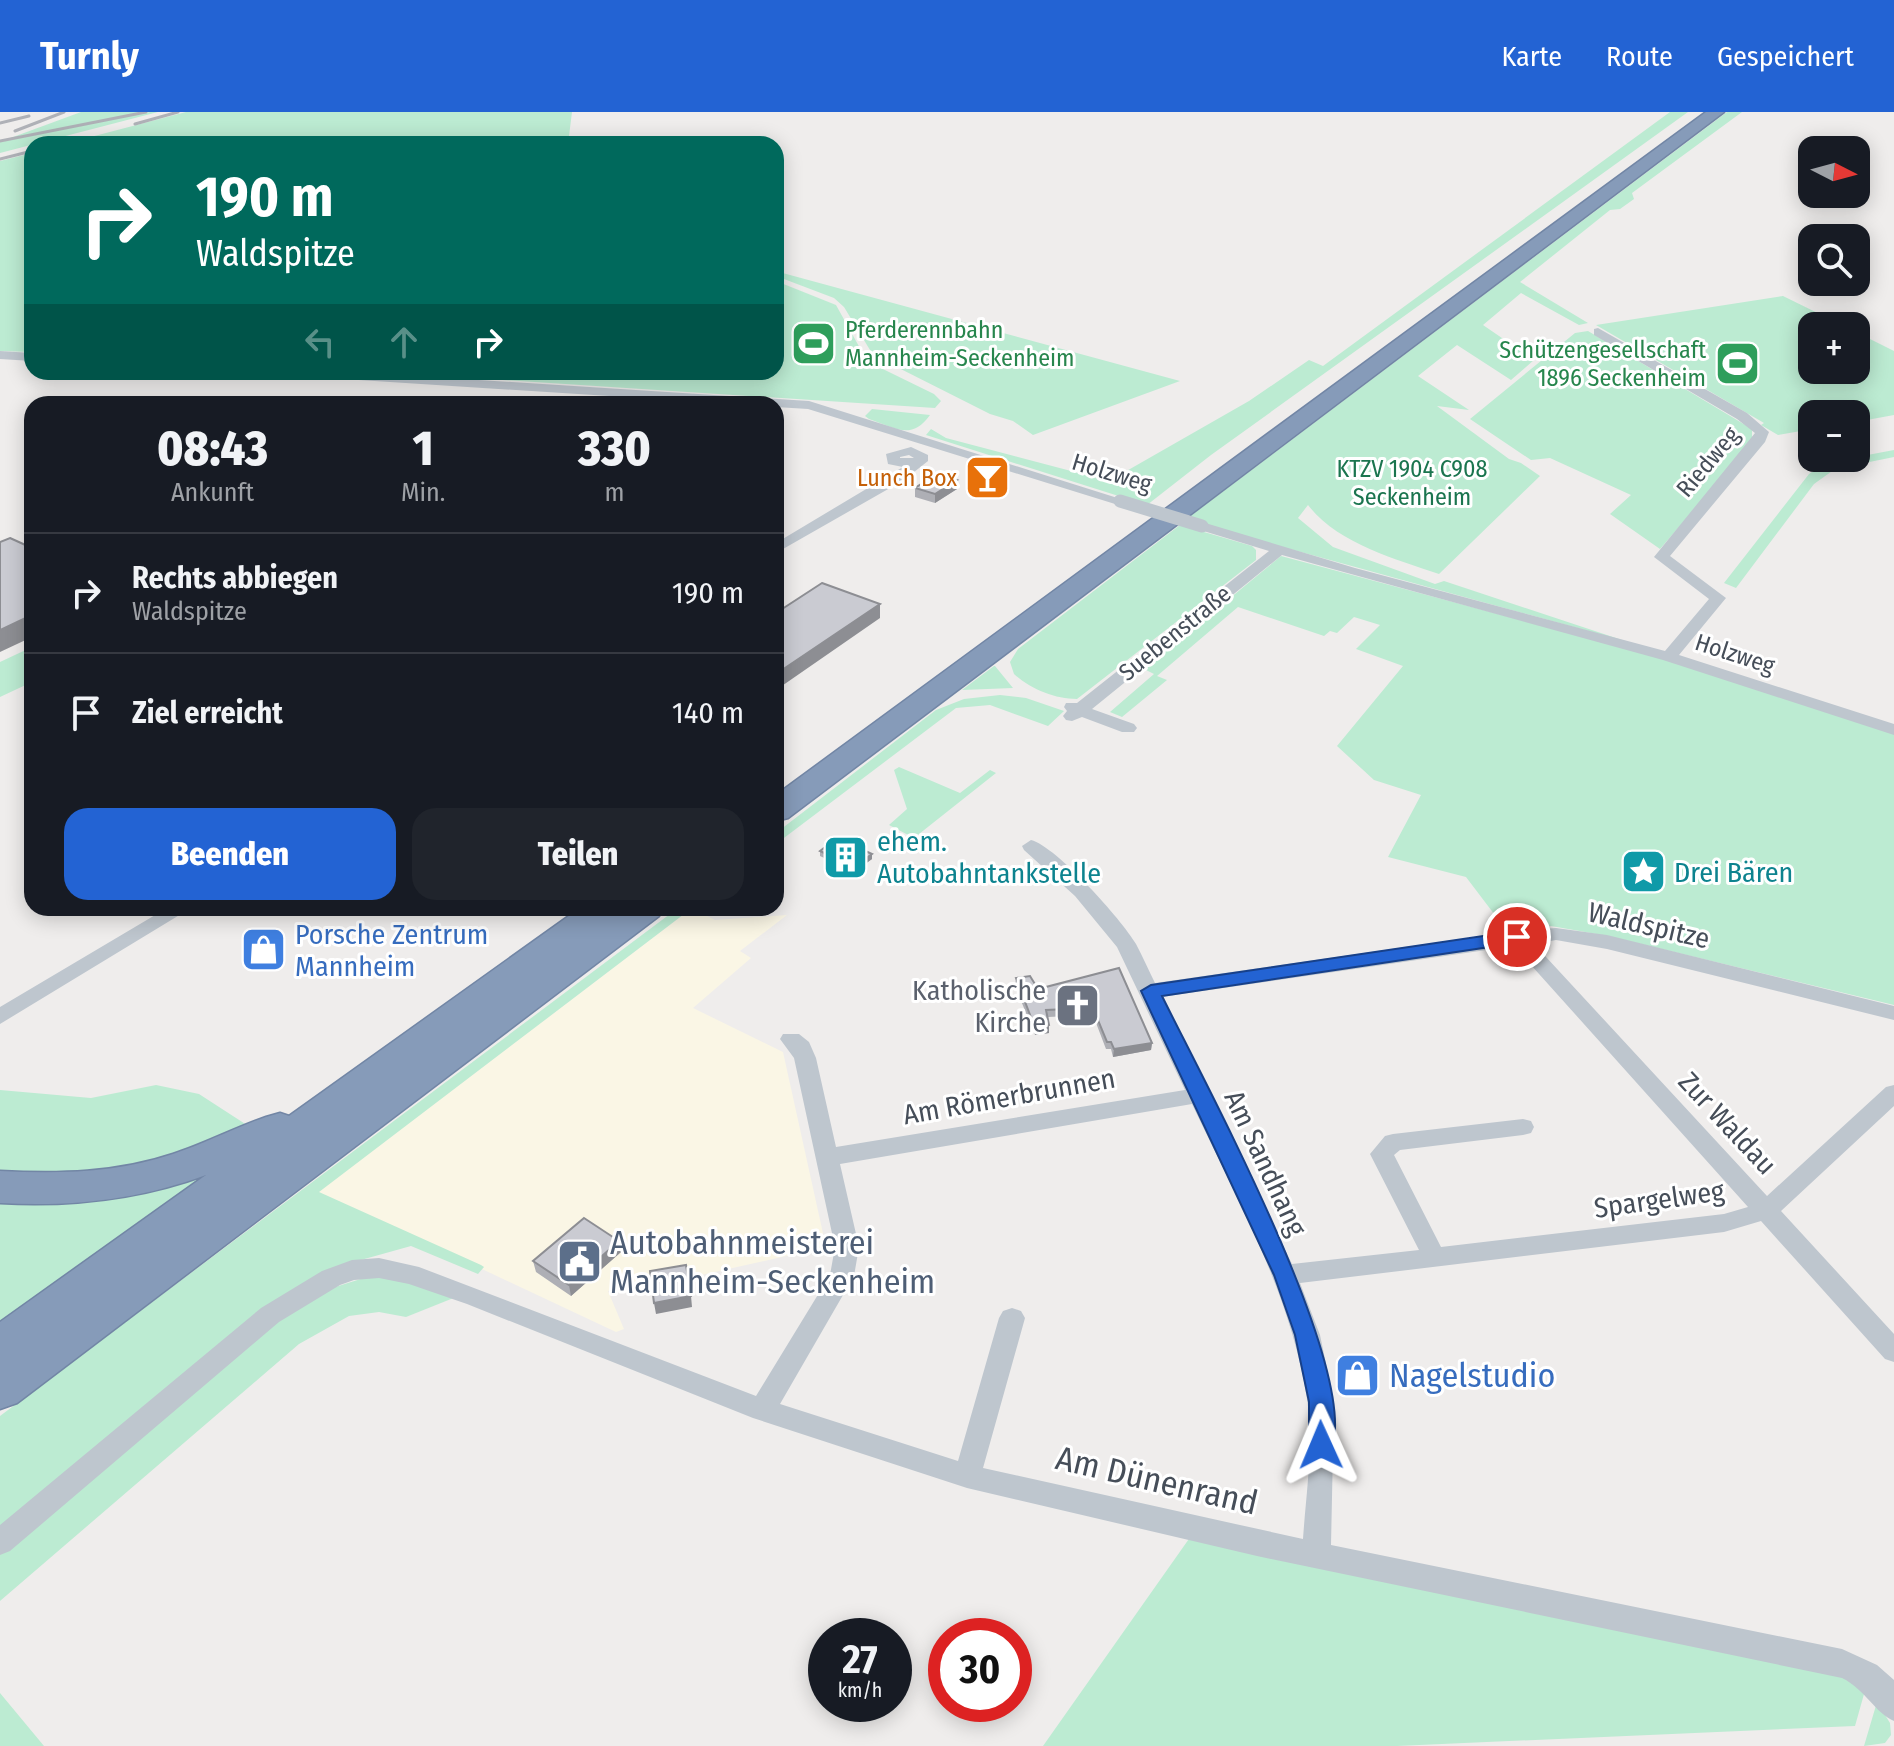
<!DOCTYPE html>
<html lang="de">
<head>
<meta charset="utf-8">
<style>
	body { margin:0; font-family:"Fira Sans Condensed",sans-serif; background:#20242c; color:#f1f3f6; height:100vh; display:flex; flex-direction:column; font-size:30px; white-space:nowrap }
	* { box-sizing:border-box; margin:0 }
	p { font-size:26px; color:#9ea1a6 }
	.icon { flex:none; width:44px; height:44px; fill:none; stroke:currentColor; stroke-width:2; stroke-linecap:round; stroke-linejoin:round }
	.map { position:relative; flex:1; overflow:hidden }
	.sheet { position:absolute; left:24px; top:284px; width:760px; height:520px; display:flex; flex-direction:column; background:#171b24; border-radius:24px; box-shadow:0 4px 20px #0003 }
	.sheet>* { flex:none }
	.top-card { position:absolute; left:24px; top:24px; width:760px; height:244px; border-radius:24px; box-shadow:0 4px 20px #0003; background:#00695c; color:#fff; overflow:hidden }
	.needle { width:52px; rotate:96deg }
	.tools { position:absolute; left:1798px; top:24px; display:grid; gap:16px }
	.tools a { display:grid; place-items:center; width:72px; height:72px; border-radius:16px; background:#171b24; box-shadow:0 4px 20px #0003; font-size:40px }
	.speed { position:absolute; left:808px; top:1506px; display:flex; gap:16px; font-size:40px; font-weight:700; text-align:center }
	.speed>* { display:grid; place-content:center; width:104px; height:104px; border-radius:50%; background:#171b24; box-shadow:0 4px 20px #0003; line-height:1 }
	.speed small { font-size:20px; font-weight:400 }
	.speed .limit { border:12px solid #d22; background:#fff; color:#111 }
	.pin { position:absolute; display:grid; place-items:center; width:68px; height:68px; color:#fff; margin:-34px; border:4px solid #fff; border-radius:50%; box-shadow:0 2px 8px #0007 }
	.me { position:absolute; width:88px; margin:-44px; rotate:359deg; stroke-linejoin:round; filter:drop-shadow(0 0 6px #0008) }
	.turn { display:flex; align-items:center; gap:28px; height:168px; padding:0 40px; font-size:36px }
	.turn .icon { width:104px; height:104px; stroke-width:2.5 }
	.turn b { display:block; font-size:56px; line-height:68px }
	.lanes { display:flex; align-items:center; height:76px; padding:0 40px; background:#0003; justify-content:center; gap:40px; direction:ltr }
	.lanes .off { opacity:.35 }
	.eta { display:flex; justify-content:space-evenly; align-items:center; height:136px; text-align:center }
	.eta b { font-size:48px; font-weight:800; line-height:56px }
	.action { display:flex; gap:16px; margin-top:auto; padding:16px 40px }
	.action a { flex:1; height:92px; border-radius:24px; background:#2363d3; color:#fff; font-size:32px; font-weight:800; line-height:92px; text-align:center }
	.action a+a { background:#20242c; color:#f1f3f6 }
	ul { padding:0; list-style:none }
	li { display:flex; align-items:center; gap:24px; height:120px; padding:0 40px; border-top:2px solid #363941 }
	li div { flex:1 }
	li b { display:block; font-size:30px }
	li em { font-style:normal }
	header { display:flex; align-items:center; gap:48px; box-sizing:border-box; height:112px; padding:0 40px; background:#2363d3; color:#fff }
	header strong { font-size:38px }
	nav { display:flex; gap:44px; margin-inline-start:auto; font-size:28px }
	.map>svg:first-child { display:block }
	.commercial { fill:#faf6e5 }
	.green { fill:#bcebd2 }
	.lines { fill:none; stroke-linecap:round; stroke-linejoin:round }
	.highway-casing { stroke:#7286a5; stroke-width:3 }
	.street { fill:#bec6ce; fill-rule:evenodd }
	.highway { fill:#869bb9; fill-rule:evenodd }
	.rail { stroke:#afb1b7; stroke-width:3 }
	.street-bridge { stroke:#bec6ce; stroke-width:13 }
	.wall { fill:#aeafb5 }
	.shaded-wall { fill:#8d8e93 }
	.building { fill:#cacbd2; stroke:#8d8e93; stroke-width:2 }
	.route { fill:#2363d3; stroke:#174089; stroke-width:2 }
	.labels { text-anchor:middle; stroke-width:6; stroke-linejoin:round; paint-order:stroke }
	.far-leisure-label { font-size:24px; fill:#27864d; stroke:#fff; text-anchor:start }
	.far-street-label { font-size:24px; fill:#464e59; stroke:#fff }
	.far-park-label { font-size:24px; fill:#1b754f; stroke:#fff }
	.far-food-label { font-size:24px; fill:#c56008; stroke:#fff; text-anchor:end }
	.culture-label { font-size:28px; fill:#0d838f; stroke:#fff; text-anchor:start }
	.street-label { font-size:28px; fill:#464e59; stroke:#fff }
	.shop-label { font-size:28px; fill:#366cbe; stroke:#fff; text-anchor:start }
	.worship-label { font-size:28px; fill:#5b616d; stroke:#fff; text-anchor:end }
	.near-service-label { font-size:34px; fill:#4e5e75; stroke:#fff; text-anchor:start }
	.near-shop-label { font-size:34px; fill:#366cbe; stroke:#fff; text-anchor:start }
	.near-street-label { font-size:34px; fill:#464e59; stroke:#fff }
</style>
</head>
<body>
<header>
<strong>Turnly</strong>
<nav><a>Karte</a><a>Route</a><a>Gespeichert</a></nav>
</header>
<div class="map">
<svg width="1894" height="1634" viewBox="0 0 1894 1634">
	<rect width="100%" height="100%" fill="#efedec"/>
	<path class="commercial" d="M 692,796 L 715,808 L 787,803 L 740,839 L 751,846 L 693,896 L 783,940 L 826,1135 L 688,1166 L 687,1163 L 608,1179 L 624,1217 L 616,1220 L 318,1080 Z"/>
	<path class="green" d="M 81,0 L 143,0 L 5,28 Z
		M 150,0 L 158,0 L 0,41 L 0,30 Z
		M 186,0 L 572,0 L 568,32 L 64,32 Z
		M 1670,0 L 1688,0 L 1211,343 L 1147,393 L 926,323 L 931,317 L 946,326 L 1109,369 L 1249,289 L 1309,248 L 1323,254 Z
		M 1705,0 L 1709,0 L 1112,437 L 1125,426 Z
		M 1727,0 L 1742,0 L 1632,81 L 1634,87 L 1620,97 L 1610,98 L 1520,170 L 1588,211 L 1579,213 L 1521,181 L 1483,213 L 1534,248 L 1511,268 L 1457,233 L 1418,264 L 1469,298 L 1437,294 L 1509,347 L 1521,351 L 1540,364 L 1439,462 C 1395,447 1337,431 1308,393 L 1298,406 L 1333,435 L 1435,472 L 1444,469 L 1628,530 L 1185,408 Z
		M 32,41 L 32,240 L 0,239 L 0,49 Z
		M 779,160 L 1180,269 L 1033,323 L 1013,309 L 990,302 L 873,243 L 844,195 L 834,186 L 776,164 Z
		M 776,169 L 836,193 L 861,238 L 849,234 L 844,238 L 934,282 L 941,289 L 935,296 L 380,260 L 776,260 Z
		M 1783,184 L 1844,214 L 1812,214 L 1812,258 L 1856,258 L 1856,220 L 1894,239 L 1894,303 L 1856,310 L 1856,302 L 1812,302 L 1812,317 L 1778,323 L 1761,313 L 1764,311 L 1596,213 Z
		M 1588,219 L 1752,317 L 1752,330 L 1660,437 L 1610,402 L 1631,383 L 1550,346 L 1531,348 L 1470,307 L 1575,221 Z
		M 872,297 L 930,303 C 911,329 896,316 869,307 L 865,304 Z
		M 1894,338 L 1894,345 L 1835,357 L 1814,372 L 1736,476 L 1724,471 L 1809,362 L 1825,351 Z
		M 1180,413 L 1252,434 L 1256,438 L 1256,448 L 1077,587 C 1055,587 1030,577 1014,562 L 1010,550 L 1018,537 Z
		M 1281,444 L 1670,548 L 1894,620 L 1894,893 L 1608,824 L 1551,814 L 1507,819 L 1466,765 L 1388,745 L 1421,683 L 1374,668 L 1337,634 L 1403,554 L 1356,537 L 1380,513 L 1354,505 L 1337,521 L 1330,519 L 1324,524 L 1238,495 L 1157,564 L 1167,568 L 1122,605 L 1110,600 L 1154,562 L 1144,557 Z
		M 32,535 L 32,570 L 0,585 L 0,550 Z
		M 995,554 L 1013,576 L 962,578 L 994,554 Z
		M 1000,583 L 1026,586 L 1064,599 L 1048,614 L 990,593 L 956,596 L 776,732 L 776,721 L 936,598 L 964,587 Z
		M 899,655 L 960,681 L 990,658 L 996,661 L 914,726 L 889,713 L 907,697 L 894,658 Z
		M 678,796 L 692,796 L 319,1080 L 481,1153 L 484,1155 L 478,1162 L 411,1134 L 343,1153 L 0,1420 L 0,1304 Z
		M 156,973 L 199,982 L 253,1017 L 195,1041 L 92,1064 L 0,1062 L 0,978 L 91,986 Z
		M 225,1051 L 0,1213 L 0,1085 Z
		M 367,1165 L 405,1167 L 456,1185 L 406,1205 L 379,1200 L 349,1204 L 299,1232 L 0,1489 L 0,1440 L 291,1197 L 332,1176 Z
		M 1191,1424 L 1848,1560 L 1866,1575 L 1855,1614 L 1397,1634 L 1043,1634 Z
		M 0,1581 L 44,1634 L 0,1634 Z
		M 1877,1590 L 1890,1611 L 1891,1623 L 1885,1631 L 1864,1634 Z"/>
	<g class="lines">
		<defs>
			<path id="highway" d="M 1706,0 L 1724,0 L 788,706 L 776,709 L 776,683 Z
				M 580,796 L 664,796 L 659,804 L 17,1291 L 0,1297 L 0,1210 L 206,1063 C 138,1088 71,1095 0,1091 L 0,1059 C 58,1062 117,1061 173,1042 C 204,1032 234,1016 266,1005 L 280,1001 L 289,1004 Z"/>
		</defs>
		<use href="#highway" class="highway-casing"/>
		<path class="street" d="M 1598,216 L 1747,301 L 1769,320 L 1765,330 L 1670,444 L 1726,486 L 1679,543 L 1894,612 L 1894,623 L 1663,548 L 1282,443 L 1092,597 L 1134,612 L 1137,616 L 1134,620 L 1122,620 L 1082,605 L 1072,609 L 1066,608 L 1063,604 L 1067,599 L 1064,595 L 1066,591 L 1077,591 L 1269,439 L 1197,417 L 1195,414 L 1202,410 L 1355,456 L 1665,539 L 1709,487 L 1654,445 L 1755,321 L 1737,307 L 1594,223 L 1594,217 Z
			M 0,239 L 32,241 L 32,249 L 0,247 Z
			M 291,260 L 355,260 L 809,289 L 1127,389 L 1120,393 L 1115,392 L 808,297 L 776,295 L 776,292 L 734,292 L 297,264 Z
			M 911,335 L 928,343 L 928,349 L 904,368 L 776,441 L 776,431 L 903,355 L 888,352 L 886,342 ZM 909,343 L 914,346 L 900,346 L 900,345 Z
			M 1031,728 C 1057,735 1122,808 1136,832 C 1143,845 1149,859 1155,871 L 1517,819 L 1556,816 L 1607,823 L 1894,894 L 1894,908 L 1607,837 L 1556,828 L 1534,832 L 1767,1084 L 1886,975 L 1894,973 L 1894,994 L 1781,1099 L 1894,1222 L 1894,1250 L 1885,1247 L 1761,1109 L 1724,1120 L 1300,1171 L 1320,1223 L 1334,1290 L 1331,1433 L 1842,1537 L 1877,1553 L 1894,1568 L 1894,1609 C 1875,1601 1866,1578 1842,1566 L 1257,1444 L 967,1376 L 753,1306 L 467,1192 L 409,1172 L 379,1166 L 354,1168 L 340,1173 L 279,1210 L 10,1439 L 0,1443 L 0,1413 L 261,1196 L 322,1159 L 352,1148 L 379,1146 L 419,1155 L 756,1284 L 830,1163 L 835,1135 L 794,946 L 780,927 L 783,922 L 799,922 L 809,930 L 816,946 L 836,1035 L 1185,978 L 1117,835 L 1075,784 L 1024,738 L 1022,734 ZM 1514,834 L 1748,1095 L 1724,1102 L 1441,1135 L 1394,1043 L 1400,1038 L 1523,1023 L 1531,1021 L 1534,1015 L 1531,1009 L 1523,1007 L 1393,1022 L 1385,1024 L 1370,1042 L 1419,1138 L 1292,1152 L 1161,885 ZM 1192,992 C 1237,1087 1291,1182 1307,1287 C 1314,1332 1306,1382 1303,1427 L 983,1356 L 1025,1206 L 1021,1199 L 1012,1196 L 1003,1199 L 999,1206 L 958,1349 L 780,1292 L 854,1164 L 859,1135 L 840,1052 Z
			M 167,796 L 191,796 L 0,912 L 0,895 Z"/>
		<use href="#highway" class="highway"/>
		<path class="rail" d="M 0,11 L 29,4
			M 135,12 L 178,0
			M 15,19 L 64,0
			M 0,29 L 146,0
			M 0,47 L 32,39"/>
		<path class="street-bridge" d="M 1120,389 L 1202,414"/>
	</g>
	<path class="wall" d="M 915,376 L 957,377 L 935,391 L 915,385 Z
		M 820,739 L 872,742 L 872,747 L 854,760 L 820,744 Z
		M 1119,856 L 1152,931 L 1151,938 L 1113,945 L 1111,937 L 1106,937 L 1093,903 L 1048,905 L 1049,921 L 1035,923 L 1015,874 L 1016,866 L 1038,877 Z
		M 619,1129 L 621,1140 L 571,1184 L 536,1160 L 533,1149 Z"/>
	<path class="shaded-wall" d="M 957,368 L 957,377 L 935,391 L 935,382 Z
		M 880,492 L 880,506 L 776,578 L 776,562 Z
		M 32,503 L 32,525 L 0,540 L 0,518 Z
		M 872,742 L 872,747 L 854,760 L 854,755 Z
		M 1049,913 L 1049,921 L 1035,923 L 1035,916 Z
		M 1152,931 L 1151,938 L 1113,945 L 1114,937 Z
		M 619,1129 L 621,1140 L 571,1184 L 569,1173 Z
		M 691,1184 L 692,1195 L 656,1202 L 654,1191 Z"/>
	<path class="building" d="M 937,362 L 957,368 L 935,382 L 915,376 Z
		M 10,426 L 32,436 L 32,503 L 0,518 L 0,430 Z
		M 822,471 L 880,492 L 776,562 L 776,501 Z
		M 837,726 L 872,742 L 854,755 L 820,739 Z
		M 1119,856 L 1152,931 L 1114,937 L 1111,930 L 1107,930 L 1093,896 L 1046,898 L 1049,913 L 1035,916 L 1016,866 L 1030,864 L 1038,877 Z
		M 584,1106 L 619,1129 L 569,1173 L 533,1149 Z
		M 686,1153 L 691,1184 L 654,1191 L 650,1159 Z"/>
	<path class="route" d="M 1517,819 L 1523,821 L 1526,825 L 1523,830 L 1162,884 C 1201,964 1366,1266 1330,1341 L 1321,1344 L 1312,1341 L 1309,1333 L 1309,1290 L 1295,1223 L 1274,1163 L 1141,879 L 1151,873 Z"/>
	<defs>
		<symbol id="stadium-square" viewBox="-11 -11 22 22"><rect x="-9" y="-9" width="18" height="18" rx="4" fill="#2e9e5b" stroke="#fff"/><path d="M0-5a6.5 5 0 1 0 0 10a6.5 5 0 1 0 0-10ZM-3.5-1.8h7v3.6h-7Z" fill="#fff"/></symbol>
		<symbol id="bar-square" viewBox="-11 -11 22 22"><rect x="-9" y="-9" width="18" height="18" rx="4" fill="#e8710a" stroke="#fff"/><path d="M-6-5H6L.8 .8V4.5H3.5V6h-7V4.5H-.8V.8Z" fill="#fff"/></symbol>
		<symbol id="building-square" viewBox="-11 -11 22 22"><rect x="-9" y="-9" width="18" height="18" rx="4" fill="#0f9aa8" stroke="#fff"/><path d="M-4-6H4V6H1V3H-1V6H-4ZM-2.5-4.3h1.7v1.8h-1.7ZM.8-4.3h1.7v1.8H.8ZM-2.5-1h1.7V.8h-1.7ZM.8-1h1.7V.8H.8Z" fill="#fff"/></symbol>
		<symbol id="sight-square" viewBox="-11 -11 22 22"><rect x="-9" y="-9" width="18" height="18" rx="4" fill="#0f9aa8" stroke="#fff"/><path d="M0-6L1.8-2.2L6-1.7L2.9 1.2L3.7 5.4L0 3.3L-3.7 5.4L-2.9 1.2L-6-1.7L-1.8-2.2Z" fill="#fff"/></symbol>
		<symbol id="shop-square" viewBox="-11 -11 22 22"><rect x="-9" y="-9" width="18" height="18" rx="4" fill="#3f7fe0" stroke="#fff"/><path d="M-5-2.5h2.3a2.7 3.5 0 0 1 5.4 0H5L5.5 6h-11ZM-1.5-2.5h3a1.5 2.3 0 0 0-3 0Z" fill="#fff"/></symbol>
		<symbol id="church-square" viewBox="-11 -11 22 22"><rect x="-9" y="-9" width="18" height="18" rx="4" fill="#6b7280" stroke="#fff"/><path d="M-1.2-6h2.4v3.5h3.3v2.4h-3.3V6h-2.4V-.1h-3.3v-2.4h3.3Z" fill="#fff"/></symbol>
		<symbol id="civic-square" viewBox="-11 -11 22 22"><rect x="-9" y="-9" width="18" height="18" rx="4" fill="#5c6f8a" stroke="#fff"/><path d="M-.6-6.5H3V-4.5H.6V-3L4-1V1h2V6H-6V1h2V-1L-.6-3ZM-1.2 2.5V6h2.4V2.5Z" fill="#fff"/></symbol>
	</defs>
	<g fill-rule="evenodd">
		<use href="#stadium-square" x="788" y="206" width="51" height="51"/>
		<use href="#stadium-square" x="1712" y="226" width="51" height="51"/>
		<use href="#bar-square" x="962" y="340" width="51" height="51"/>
		<use href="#building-square" x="820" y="720" width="51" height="51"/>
		<use href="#sight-square" x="1618" y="734" width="51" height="51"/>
		<use href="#shop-square" x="238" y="812" width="51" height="51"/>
		<use href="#church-square" x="1052" y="868" width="51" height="51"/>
		<use href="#civic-square" x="554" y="1124" width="51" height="51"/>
		<use href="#shop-square" x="1332" y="1238" width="51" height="51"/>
	</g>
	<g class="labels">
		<g class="far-leisure-label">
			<text x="845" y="226">Pferderennbahn<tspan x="845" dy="28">Mannheim-Seckenheim</tspan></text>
			<text x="1706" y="246" text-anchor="end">Schützengesellschaft<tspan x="1706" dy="28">1896 Seckenheim</tspan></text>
		</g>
		<g class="far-street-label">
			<text transform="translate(1708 350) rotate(-50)" y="8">Riedweg</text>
			<text transform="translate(1112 361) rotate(17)" y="8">Holzweg</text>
			<text transform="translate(1175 521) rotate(-39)" y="8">Suebenstraße</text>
			<text transform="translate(1735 542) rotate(18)" y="8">Holzweg</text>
		</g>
		<g class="far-park-label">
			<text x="1412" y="365">KTZV 1904 C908<tspan x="1412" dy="28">Seckenheim</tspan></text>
		</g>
		<g class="far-food-label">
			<text x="957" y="374">Lunch Box</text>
		</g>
		<g class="culture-label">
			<text x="877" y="739">ehem.<tspan x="877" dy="32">Autobahntankstelle</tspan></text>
			<text x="1674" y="770">Drei Bären</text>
		</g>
		<g class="street-label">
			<text transform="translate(1649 813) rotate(13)" y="10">Waldspitze</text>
			<text transform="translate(1009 984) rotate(-10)" y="10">Am Römerbrunnen</text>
			<text transform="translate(1728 1011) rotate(47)" y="10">Zur Waldau</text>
			<text transform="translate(1266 1051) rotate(65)" y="10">Am Sandhang</text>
			<text transform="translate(1659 1087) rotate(-8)" y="10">Spargelweg</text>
		</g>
		<g class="shop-label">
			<text x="295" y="832">Porsche Zentrum<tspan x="295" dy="32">Mannheim</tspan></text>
		</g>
		<g class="worship-label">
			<text x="1046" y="888">Katholische<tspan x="1046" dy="32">Kirche</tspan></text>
		</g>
		<g class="near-service-label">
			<text x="610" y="1142">Autobahnmeisterei<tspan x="610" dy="39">Mannheim-Seckenheim</tspan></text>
		</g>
		<g class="near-shop-label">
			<text x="1389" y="1275">Nagelstudio</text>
		</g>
		<g class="near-street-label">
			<text transform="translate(1157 1368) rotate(13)" y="12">Am Dünenrand</text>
		</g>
	</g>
</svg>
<div class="tools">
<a><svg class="needle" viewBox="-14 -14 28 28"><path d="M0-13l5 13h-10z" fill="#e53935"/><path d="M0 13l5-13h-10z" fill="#9ea1a6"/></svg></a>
<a><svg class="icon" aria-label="search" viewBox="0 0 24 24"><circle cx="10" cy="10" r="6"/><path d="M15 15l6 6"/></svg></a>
<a>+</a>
<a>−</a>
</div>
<div class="speed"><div>27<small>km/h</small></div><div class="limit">30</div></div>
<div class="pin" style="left:1517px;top:825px;background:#d93025"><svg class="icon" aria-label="arrive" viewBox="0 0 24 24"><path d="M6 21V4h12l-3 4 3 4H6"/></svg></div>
<svg class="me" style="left:1321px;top:1333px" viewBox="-20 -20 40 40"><path d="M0-17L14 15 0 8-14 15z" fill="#2363d3" stroke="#fff" stroke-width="4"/></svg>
<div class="top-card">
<div class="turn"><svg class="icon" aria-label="right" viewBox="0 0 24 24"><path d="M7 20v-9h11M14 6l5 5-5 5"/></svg><div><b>190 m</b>Waldspitze</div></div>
<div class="lanes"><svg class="icon off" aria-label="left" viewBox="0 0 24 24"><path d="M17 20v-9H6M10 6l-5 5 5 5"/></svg><svg class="icon off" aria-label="ahead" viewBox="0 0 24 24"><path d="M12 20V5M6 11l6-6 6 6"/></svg><svg class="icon" aria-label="right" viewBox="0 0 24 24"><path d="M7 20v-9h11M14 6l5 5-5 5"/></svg></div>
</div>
<section class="sheet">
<div class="eta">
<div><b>08:43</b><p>Ankunft</p></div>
<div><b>1</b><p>Min.</p></div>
<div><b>330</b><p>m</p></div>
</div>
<ul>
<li><svg class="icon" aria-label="right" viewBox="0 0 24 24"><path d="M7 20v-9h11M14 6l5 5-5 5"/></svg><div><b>Rechts abbiegen</b><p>Waldspitze</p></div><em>190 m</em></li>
<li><svg class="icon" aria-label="arrive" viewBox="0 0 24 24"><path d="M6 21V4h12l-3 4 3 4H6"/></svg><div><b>Ziel erreicht</b></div><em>140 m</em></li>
</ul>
<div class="action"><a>Beenden</a><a>Teilen</a></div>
</section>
</div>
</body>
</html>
